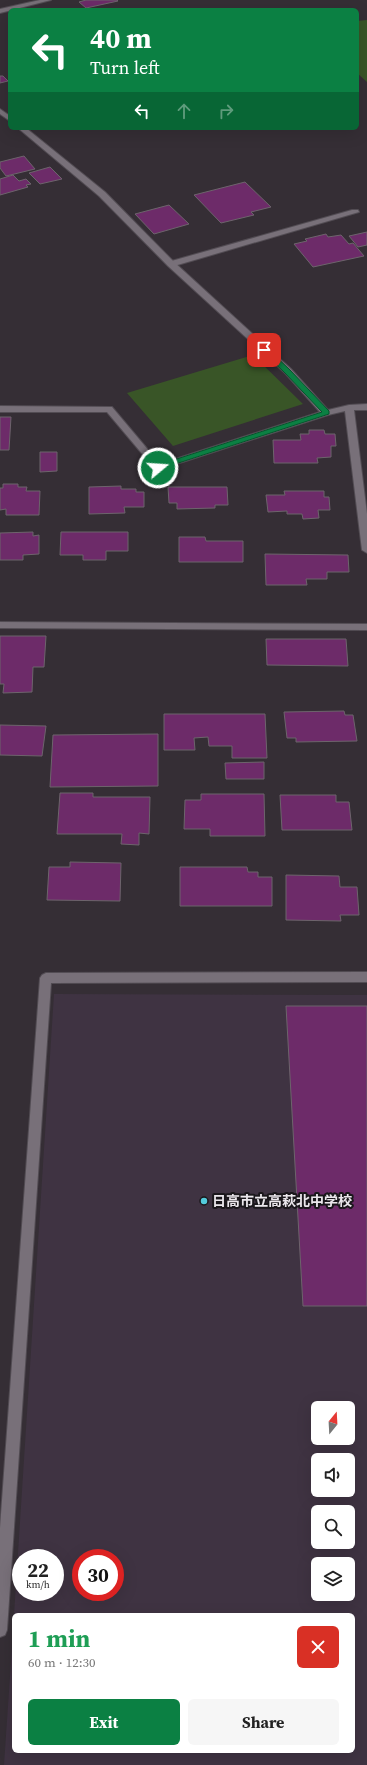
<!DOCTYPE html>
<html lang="en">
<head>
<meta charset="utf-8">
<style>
	body { margin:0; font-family:"Source Serif 4","Noto Sans JP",serif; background:#f6f6f6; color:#222; height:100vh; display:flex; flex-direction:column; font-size:15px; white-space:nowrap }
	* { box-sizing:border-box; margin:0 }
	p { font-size:13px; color:#767676 }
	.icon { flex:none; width:22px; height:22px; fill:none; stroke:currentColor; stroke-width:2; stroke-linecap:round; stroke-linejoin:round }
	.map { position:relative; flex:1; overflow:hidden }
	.side { position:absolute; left:12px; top:1613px; width:343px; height:140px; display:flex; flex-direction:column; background:#fff; border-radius:6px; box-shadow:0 4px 16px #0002 }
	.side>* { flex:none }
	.guide { position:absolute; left:8px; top:8px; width:351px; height:122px; border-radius:6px; box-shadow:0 4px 16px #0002; background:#0b8043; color:#fff; overflow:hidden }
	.needle { width:26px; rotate:18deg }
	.tools { position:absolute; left:311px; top:1401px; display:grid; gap:8px }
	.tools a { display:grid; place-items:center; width:44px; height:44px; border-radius:6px; background:#fff; box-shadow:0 4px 16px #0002; font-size:20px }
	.speed { position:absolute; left:12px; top:1549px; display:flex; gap:8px; font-size:20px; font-weight:700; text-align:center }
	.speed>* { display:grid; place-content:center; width:52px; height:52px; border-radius:50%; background:#fff; box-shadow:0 4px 16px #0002; line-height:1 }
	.speed small { font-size:10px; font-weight:400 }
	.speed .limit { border:6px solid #d22; background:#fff; color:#111 }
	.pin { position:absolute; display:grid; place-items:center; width:34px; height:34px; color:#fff; margin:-17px; border-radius:8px; box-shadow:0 2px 6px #0006 }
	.me { position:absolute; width:44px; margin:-22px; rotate:72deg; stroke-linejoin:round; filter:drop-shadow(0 0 3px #0008) }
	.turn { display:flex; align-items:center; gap:14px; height:84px; padding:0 16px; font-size:18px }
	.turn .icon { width:52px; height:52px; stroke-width:2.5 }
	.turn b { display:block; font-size:28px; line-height:34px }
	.lanes { display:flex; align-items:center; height:38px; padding:0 16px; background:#0003; justify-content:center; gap:20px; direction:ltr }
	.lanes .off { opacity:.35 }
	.round { display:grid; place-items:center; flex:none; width:42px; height:42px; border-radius:6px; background:#f6f6f6 }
	.overview { display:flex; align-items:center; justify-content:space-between; height:68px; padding:0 16px }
	h1 { font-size:24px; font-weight:700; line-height:30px; color:#1e9e55 }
	.primary-button { display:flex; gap:8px; margin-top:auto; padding:8px 16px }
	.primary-button a { flex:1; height:46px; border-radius:6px; background:#0b8043; color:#fff; font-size:16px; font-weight:700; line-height:46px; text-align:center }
	.primary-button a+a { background:#f6f6f6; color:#222 }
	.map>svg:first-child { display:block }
	.education { fill:#3f3342; fill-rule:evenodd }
	.green { fill:#395527 }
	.building { fill:#6d2b69; stroke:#6d646c }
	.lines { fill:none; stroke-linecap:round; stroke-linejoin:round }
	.service-casing { stroke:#524c53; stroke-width:2 }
	.minor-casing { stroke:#524c53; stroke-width:2 }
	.tertiary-casing { stroke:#524c53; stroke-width:2 }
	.service { fill:#787079; fill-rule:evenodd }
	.minor { fill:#787079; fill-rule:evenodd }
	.tertiary { fill:#787079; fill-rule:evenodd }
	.route { fill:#0b8043; stroke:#07532c }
	.poi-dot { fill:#53cbdb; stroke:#1a171b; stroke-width:1.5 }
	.labels { text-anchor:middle; stroke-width:4; stroke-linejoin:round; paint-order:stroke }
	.poi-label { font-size:14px; font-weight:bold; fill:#ebe7ec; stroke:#1a171b; text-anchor:start }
</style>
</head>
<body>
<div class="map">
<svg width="367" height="1765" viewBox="0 0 367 1765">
	<rect width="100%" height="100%" fill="#352e35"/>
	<path class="education" d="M 54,994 L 367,995 L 367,1765 L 4,1765 L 14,1617 L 14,1751 L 353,1751 L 353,1615 L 14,1615 ZM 318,1408 L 348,1408 L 348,1438 L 318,1438 ZM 318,1460 L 348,1460 L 348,1490 L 318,1490 ZM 318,1512 L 348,1512 L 348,1542 L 318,1542 ZM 21,1558 L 55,1558 L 55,1592 L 21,1592 ZM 81,1558 L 115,1558 L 115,1592 L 81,1592 ZM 318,1564 L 348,1564 L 348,1594 L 318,1594 Z"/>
	<path class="green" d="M 367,20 L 367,82 L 357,73 L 357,21 Z
		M 253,355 L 303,404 L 173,446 L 127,393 Z"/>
	<path class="building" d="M 86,0 L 117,0 L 118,1 L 86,8 L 79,2 Z
		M 0,76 L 3,76 L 8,81 L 0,83 Z
		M 24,156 L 35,169 L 6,176 L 0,168 L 0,162 Z
		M 50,167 L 62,179 L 40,184 L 29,173 Z
		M 13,175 L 19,181 L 26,179 L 31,184 L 26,185 L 28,187 L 0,195 L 0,179 Z
		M 245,182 L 271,207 L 251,212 L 254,215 L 221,223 L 194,195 Z
		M 169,205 L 189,224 L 154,234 L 135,214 Z
		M 367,232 L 367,245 L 358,247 L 349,236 Z
		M 326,234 L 328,237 L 341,235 L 349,244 L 353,243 L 364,256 L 313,267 L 294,244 L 307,241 L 305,239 Z
		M 0,417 L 11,417 L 9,450 L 0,450 Z
		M 309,430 L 324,430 L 325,434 L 335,434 L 336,446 L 331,446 L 331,457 L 317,458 L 318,463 L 274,463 L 273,440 L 301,440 L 300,434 L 309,434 Z
		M 40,452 L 57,452 L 57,471 L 40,472 Z
		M 3,484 L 18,484 L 18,487 L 27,487 L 26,491 L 40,491 L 39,515 L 6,515 L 6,509 L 0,510 L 0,488 L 3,488 Z
		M 121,486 L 121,489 L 136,489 L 136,492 L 144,492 L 144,507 L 124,507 L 125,513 L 89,514 L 89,487 Z
		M 168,487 L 227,487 L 228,505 L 215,505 L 215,508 L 177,509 L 177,503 L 169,503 Z
		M 284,491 L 324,491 L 324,497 L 329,497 L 330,510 L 318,510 L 319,518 L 303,519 L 302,514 L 287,514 L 287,511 L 268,512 L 266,495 L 285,495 Z
		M 33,532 L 33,536 L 39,535 L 39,554 L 23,555 L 23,560 L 0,560 L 0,533 Z
		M 61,532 L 128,532 L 128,551 L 106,551 L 106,560 L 83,560 L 83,555 L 60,555 Z
		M 179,537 L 205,537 L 206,541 L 243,541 L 243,562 L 179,562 Z
		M 265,554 L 348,555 L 349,572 L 327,572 L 327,579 L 306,579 L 307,585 L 266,585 Z
		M 0,636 L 46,636 L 44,667 L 33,667 L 32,692 L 3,693 L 4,684 L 0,684 Z
		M 266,639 L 346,639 L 348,666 L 267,665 Z
		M 344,711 L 345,715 L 353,715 L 357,741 L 296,742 L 296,738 L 287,738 L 284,712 Z
		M 164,714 L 265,714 L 267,758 L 232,758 L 232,746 L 209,746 L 208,737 L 194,738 L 195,750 L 164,750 Z
		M 0,725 L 46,726 L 42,756 L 0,755 Z
		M 158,734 L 158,786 L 50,787 L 53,735 Z
		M 264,762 L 264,779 L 226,779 L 225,763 Z
		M 60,793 L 93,793 L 93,797 L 150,797 L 149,834 L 139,833 L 139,845 L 121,844 L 122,834 L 57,834 Z
		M 201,794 L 264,794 L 265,836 L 210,836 L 210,829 L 184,829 L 185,800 L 201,800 Z
		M 280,795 L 336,795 L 336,802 L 349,802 L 352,830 L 282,830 Z
		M 70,862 L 121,863 L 120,901 L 47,900 L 49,867 L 70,867 Z
		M 180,867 L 247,867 L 248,872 L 258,872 L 258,877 L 272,877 L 272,906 L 180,906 Z
		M 286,875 L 339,876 L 340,887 L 357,887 L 359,915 L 340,915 L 341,921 L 286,920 Z
		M 286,1006 L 367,1006 L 367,1306 L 303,1306 Z"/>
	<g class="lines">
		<defs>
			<path id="service" d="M 352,210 L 358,210 L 359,212 L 174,266 L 171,266 L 167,264 L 168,262 Z"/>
			<path id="minor" d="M 0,109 L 10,116 L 10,121 L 0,114 Z
				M 18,128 L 26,128 L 105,192 L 174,262 L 291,369 L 328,410 L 349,405 L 367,404 L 367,410 L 354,410 L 367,514 L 367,553 L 362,550 L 345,411 L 328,415 L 158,470 L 155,469 L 107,412 L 0,412 L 0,406 L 112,407 L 160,464 L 320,412 L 285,373 L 168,266 L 99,196 Z
				M 0,622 L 367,624 L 367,630 L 0,628 Z
				M 367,972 L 367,982 L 51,983 L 7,1630 L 5,1635 L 0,1637 L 0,1528 L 40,978 L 42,975 L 46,973 Z"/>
			<path id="tertiary" d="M 40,0 L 51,0 L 0,13 L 0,9 Z"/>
		</defs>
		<use href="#service" class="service-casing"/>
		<use href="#minor" class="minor-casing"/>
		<use href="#tertiary" class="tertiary-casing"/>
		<use href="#service" class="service"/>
		<use href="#minor" class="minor"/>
		<use href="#tertiary" class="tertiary"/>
	</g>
	<path class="route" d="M 262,348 L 267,348 L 290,370 L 329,411 L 329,414 L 160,469 L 155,469 L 155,466 L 322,412 L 285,373 L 262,351 Z"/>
	<circle class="poi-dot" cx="204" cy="1201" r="4"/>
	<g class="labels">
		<g class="poi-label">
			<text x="212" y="1206">日高市立高萩北中学校</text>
		</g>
	</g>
</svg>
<div class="tools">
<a><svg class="needle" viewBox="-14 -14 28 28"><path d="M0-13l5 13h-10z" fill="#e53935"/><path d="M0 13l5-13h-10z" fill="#767676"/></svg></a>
<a><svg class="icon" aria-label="sound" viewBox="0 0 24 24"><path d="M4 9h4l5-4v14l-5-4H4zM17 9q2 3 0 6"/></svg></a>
<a><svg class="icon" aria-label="search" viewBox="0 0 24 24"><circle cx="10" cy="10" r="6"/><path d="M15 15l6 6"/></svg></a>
<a><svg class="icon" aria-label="layers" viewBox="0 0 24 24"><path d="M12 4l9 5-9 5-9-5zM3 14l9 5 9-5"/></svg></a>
</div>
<div class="speed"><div>22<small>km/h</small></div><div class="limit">30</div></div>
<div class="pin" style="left:264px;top:350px;background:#d93025"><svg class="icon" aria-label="arrive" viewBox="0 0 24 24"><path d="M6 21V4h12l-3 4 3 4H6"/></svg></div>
<svg class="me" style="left:158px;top:468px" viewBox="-20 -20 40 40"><circle r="17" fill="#0b8043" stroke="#fff" stroke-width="3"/><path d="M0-11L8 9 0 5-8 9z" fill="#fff"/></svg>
<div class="guide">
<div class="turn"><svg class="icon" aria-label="left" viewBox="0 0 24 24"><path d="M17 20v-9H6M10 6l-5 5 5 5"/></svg><div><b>40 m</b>Turn left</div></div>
<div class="lanes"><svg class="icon" aria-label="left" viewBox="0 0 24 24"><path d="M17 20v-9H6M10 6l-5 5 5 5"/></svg><svg class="icon off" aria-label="ahead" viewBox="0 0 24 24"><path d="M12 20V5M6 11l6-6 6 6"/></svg><svg class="icon off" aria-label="right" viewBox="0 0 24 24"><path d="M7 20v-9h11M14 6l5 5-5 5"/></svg></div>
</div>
<section class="side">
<div class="overview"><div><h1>1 min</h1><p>60 m · 12:30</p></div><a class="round" style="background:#d93025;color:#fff"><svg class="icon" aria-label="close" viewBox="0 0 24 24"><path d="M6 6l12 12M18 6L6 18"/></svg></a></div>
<div class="primary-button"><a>Exit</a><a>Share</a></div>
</section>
</div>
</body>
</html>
